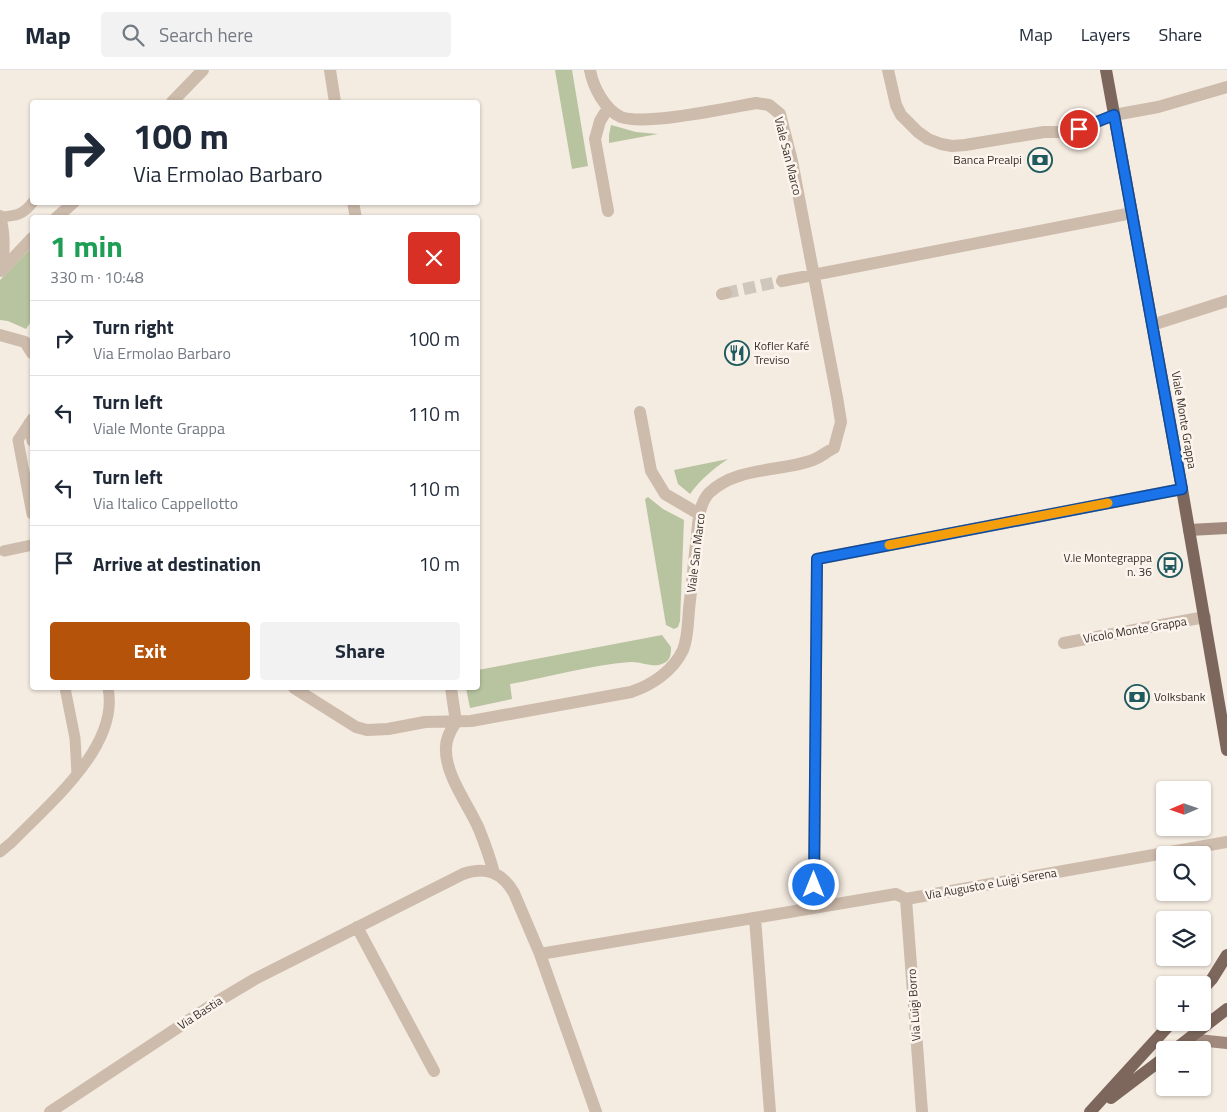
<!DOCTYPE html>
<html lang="en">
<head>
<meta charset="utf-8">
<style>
	body { margin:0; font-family:"Titillium Web",sans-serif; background:#f2f2f3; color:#1f2937; height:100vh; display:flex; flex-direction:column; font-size:19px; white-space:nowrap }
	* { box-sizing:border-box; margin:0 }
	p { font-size:16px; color:#747a83 }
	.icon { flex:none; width:28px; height:28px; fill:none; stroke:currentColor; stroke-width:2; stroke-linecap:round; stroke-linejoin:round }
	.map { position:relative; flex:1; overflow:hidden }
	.panel { position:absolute; left:30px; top:145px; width:450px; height:475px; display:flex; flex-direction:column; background:#fff; border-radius:5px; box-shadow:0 1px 4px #0004 }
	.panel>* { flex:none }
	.top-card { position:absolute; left:30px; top:30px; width:450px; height:105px; border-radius:5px; box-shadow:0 1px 4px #0004; background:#fff; color:#1f2937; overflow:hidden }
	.needle { width:32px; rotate:268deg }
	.buttons { position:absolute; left:1156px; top:711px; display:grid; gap:10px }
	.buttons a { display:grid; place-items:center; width:55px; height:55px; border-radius:5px; background:#fff; box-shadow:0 1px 4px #0004; font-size:25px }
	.pin { position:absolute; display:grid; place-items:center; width:42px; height:42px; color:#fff; margin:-21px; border:2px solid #fff; border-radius:50%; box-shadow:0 1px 5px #0007 }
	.me { position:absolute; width:55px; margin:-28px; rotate:0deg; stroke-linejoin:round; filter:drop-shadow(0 0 4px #0008) }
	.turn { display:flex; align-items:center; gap:18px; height:105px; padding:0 20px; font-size:22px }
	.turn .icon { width:65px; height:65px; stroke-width:2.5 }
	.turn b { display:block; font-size:35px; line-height:42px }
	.round { display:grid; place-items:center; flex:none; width:52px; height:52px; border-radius:5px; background:#f2f2f3 }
	.headline { display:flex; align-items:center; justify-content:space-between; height:85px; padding:0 20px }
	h1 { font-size:30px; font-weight:700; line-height:38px; color:#1e9e55 }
	.button { display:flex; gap:10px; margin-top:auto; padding:10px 20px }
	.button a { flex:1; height:58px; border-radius:5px; background:#b45309; color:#fff; font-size:20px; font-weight:700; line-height:58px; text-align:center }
	.button a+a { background:#f2f2f3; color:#1f2937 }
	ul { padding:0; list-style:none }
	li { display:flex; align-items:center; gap:15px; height:75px; padding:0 20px; border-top:1px solid #e0e1e3 }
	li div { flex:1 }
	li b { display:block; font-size:19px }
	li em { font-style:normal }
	header { display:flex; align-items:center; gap:30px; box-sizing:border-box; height:70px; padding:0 25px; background:#fff; border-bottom:1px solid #e0e1e3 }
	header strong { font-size:24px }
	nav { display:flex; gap:28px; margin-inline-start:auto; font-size:18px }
	.search { width:350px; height:45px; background:#f2f2f3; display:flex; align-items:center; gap:12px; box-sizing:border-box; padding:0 18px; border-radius:5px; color:#747a83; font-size:19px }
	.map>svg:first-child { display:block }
	.green { fill:#b8c4a0 }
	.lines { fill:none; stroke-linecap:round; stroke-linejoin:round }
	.street-tunnel { stroke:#cfc6bd; stroke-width:12; stroke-dasharray:12 6; stroke-linecap:butt }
	.lane { stroke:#cdbbac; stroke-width:11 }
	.street { stroke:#cdbbac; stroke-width:12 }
	.secondary { stroke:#a18a7d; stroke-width:12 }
	.primary { stroke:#7d675c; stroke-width:12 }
	.route-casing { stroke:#114b97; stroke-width:12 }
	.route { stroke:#1a73e8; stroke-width:9 }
	.slow { stroke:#f59e0b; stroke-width:9 }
	.labels { text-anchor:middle; stroke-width:5; stroke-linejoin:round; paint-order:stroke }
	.street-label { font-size:12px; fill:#3b302b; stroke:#fbf5ee }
	.poi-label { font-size:12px; fill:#3b302b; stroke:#fbf5ee; text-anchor:end }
</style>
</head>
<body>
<header>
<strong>Map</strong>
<div class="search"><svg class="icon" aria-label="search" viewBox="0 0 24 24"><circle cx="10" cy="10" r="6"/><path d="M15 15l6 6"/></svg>Search here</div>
<nav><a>Map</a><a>Layers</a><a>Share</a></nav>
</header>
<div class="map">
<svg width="1227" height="1042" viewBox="0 0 1227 1042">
	<rect width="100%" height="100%" fill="#f4ebe1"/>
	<path class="green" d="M 555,0 L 572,0 L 588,96 L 572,99 Z
		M 611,55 L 636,62 L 658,64 L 609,73 L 609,65 Z
		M 32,177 L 32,250 L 26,259 L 8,251 L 0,250 L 0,210 Z
		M 728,389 C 713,399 701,409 690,424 L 678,414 L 674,400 Z
		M 648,427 L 663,439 L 684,450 L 680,551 L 678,557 L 674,559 L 666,555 L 645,429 Z
		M 662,565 L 671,577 C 671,583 671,590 664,593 C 654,599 641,591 630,592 C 590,595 550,607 510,614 L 512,629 L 470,638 L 466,618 L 478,618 L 478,600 Z"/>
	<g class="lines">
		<path class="street-tunnel" d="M 726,223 L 782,211"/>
		<path class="lane" d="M 0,147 C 16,146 23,145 33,132
			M 32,349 L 18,370 L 32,444
			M 29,353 L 32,371
			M 4,481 L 32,475
			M 65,618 L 75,668 L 77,704
			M 0,782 L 12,772 C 49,734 120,676 108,618"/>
		<path class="street" d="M 330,0 L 335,32
			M 888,0 L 896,35 L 901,45 L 918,62 L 928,69 L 941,74 L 952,76 L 965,75 L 1044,62 L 1071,62 L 1114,45 L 1158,37 L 1227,17
			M 172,32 L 203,0
			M 353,132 L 356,148
			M 608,141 L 595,69 L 600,51 L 608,38
			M 0,146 C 5,164 4,181 2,200
			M 56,148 L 74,132
			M 1,201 L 32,168
			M 782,211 L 1132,143
			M 722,224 L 726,223
			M 1152,255 L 1227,231
			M 0,265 L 25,272 L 32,283
			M 640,342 L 651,401 L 665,424 L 699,444
			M 1064,573 L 1205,547
			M 294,618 L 356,657 L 367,660 L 388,659 L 425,652 L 471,651 L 631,622 C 652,615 673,601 683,580 C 688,568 688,552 689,539 C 692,514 694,490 697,466 C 698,452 699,434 709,423 C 736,397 777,402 810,391 C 818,389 826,382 834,378 L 841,352 L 837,327 L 792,91 L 780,44 L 769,35 L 756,33 C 728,38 645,56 621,47 C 605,40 593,17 590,0
			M 451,618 L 456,652
			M 456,652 C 450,661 445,670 446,681 C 446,706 469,736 479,759 C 485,774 490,788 494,803
			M 906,829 L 922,1042
			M 814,838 L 817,489 L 1182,419
			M 755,848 L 770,1042
			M 357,857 L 434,1001
			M 540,884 L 896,824 L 906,829 L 1227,772
			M 50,1042 L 218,931 L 255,909 L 463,804 C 486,796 502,802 514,823 L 540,884 L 596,1042"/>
		<path class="secondary" d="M 1189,460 L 1227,458
			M 1189,969 L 1227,973"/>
		<path class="primary" d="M 1106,0 L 1182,419 L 1227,680
			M 1202,920 L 1212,909 L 1227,885
			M 1174,980 L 1227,939
			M 1111,1028 L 1165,987
			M 1090,1042 L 1172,952"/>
	</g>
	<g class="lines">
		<defs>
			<path id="route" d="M 814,815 L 817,489 L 1182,419 L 1114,45 L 1079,59"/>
		</defs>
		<use href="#route" class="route-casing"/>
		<use href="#route" class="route"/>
		<path class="slow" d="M 889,475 L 1108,433"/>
	</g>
	<defs>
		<symbol id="bank-ring" viewBox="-11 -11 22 22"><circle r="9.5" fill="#fbf5ee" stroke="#1f5a5e" stroke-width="1.5"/><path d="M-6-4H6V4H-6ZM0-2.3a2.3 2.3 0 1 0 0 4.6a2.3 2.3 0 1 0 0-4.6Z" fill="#1f5a5e"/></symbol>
		<symbol id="restaurant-ring" viewBox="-11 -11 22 22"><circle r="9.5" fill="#fbf5ee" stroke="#1f5a5e" stroke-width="1.5"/><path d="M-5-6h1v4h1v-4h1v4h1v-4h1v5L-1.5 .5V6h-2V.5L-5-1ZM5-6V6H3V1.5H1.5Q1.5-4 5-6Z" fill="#1f5a5e"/></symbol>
		<symbol id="bus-ring" viewBox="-11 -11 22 22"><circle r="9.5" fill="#fbf5ee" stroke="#1f5a5e" stroke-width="1.5"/><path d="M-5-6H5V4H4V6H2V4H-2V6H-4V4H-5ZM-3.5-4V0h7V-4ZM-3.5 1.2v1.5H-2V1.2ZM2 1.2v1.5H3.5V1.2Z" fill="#1f5a5e"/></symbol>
	</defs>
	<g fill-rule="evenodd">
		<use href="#bank-ring" x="1026" y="76" width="28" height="28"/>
		<use href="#restaurant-ring" x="723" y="269" width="28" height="28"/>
		<use href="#bus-ring" x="1156" y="481" width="28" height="28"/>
		<use href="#bank-ring" x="1123" y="613" width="28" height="28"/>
	</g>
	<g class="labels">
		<g class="street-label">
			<text transform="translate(788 86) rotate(76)" y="4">Viale San Marco</text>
			<text transform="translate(1184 350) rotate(80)" y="4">Viale Monte Grappa</text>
			<text transform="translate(696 483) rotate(-83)" y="4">Viale San Marco</text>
			<text transform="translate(1135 560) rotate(-10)" y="4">Vicolo Monte Grappa</text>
			<text transform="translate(991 814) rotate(-10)" y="4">Via Augusto e Luigi Serena</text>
			<text transform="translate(914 935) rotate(-94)" y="4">Via Luigi Borro</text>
			<text transform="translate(200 943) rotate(-33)" y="4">Via Bastia</text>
		</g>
		<g class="poi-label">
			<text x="1022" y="94">Banca Prealpi</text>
			<text x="754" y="280" text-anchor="start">Kofler Kafé<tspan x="754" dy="14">Treviso</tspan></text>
			<text x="1152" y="492">V.le Montegrappa<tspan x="1152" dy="14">n. 36</tspan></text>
			<text x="1154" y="631" text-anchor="start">Volksbank</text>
		</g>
	</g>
</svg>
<div class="buttons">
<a><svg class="needle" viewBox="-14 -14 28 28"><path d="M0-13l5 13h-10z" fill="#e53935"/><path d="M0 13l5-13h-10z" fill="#747a83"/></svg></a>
<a><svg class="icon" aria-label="search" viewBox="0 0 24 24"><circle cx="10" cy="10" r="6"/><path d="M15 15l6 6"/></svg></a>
<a><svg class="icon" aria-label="layers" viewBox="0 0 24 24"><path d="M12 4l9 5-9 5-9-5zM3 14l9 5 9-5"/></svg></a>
<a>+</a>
<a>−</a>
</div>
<div class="pin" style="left:1079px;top:59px;background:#d93025"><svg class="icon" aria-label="arrive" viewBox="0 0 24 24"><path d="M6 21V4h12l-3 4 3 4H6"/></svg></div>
<svg class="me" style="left:814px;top:815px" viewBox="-20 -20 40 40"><circle r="17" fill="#1a73e8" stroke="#fff" stroke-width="3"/><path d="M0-11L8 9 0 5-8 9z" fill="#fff"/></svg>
<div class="top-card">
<div class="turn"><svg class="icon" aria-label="right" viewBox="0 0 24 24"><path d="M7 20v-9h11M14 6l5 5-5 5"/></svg><div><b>100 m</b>Via Ermolao Barbaro</div></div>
</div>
<section class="panel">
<div class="headline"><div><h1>1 min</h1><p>330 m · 10:48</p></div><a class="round" style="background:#d93025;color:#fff"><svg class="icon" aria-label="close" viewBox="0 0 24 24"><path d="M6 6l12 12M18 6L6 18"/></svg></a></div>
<ul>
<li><svg class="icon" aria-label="right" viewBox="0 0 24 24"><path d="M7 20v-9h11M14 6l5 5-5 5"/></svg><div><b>Turn right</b><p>Via Ermolao Barbaro</p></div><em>100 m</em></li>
<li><svg class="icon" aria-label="left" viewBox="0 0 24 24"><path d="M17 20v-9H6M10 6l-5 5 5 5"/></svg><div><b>Turn left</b><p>Viale Monte Grappa</p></div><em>110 m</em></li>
<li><svg class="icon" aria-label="left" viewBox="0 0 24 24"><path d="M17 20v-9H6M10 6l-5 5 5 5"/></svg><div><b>Turn left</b><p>Via Italico Cappellotto</p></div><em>110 m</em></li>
<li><svg class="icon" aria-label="arrive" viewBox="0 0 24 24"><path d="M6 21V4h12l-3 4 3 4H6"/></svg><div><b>Arrive at destination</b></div><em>10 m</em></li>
</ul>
<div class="button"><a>Exit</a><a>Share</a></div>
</section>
</div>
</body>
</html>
